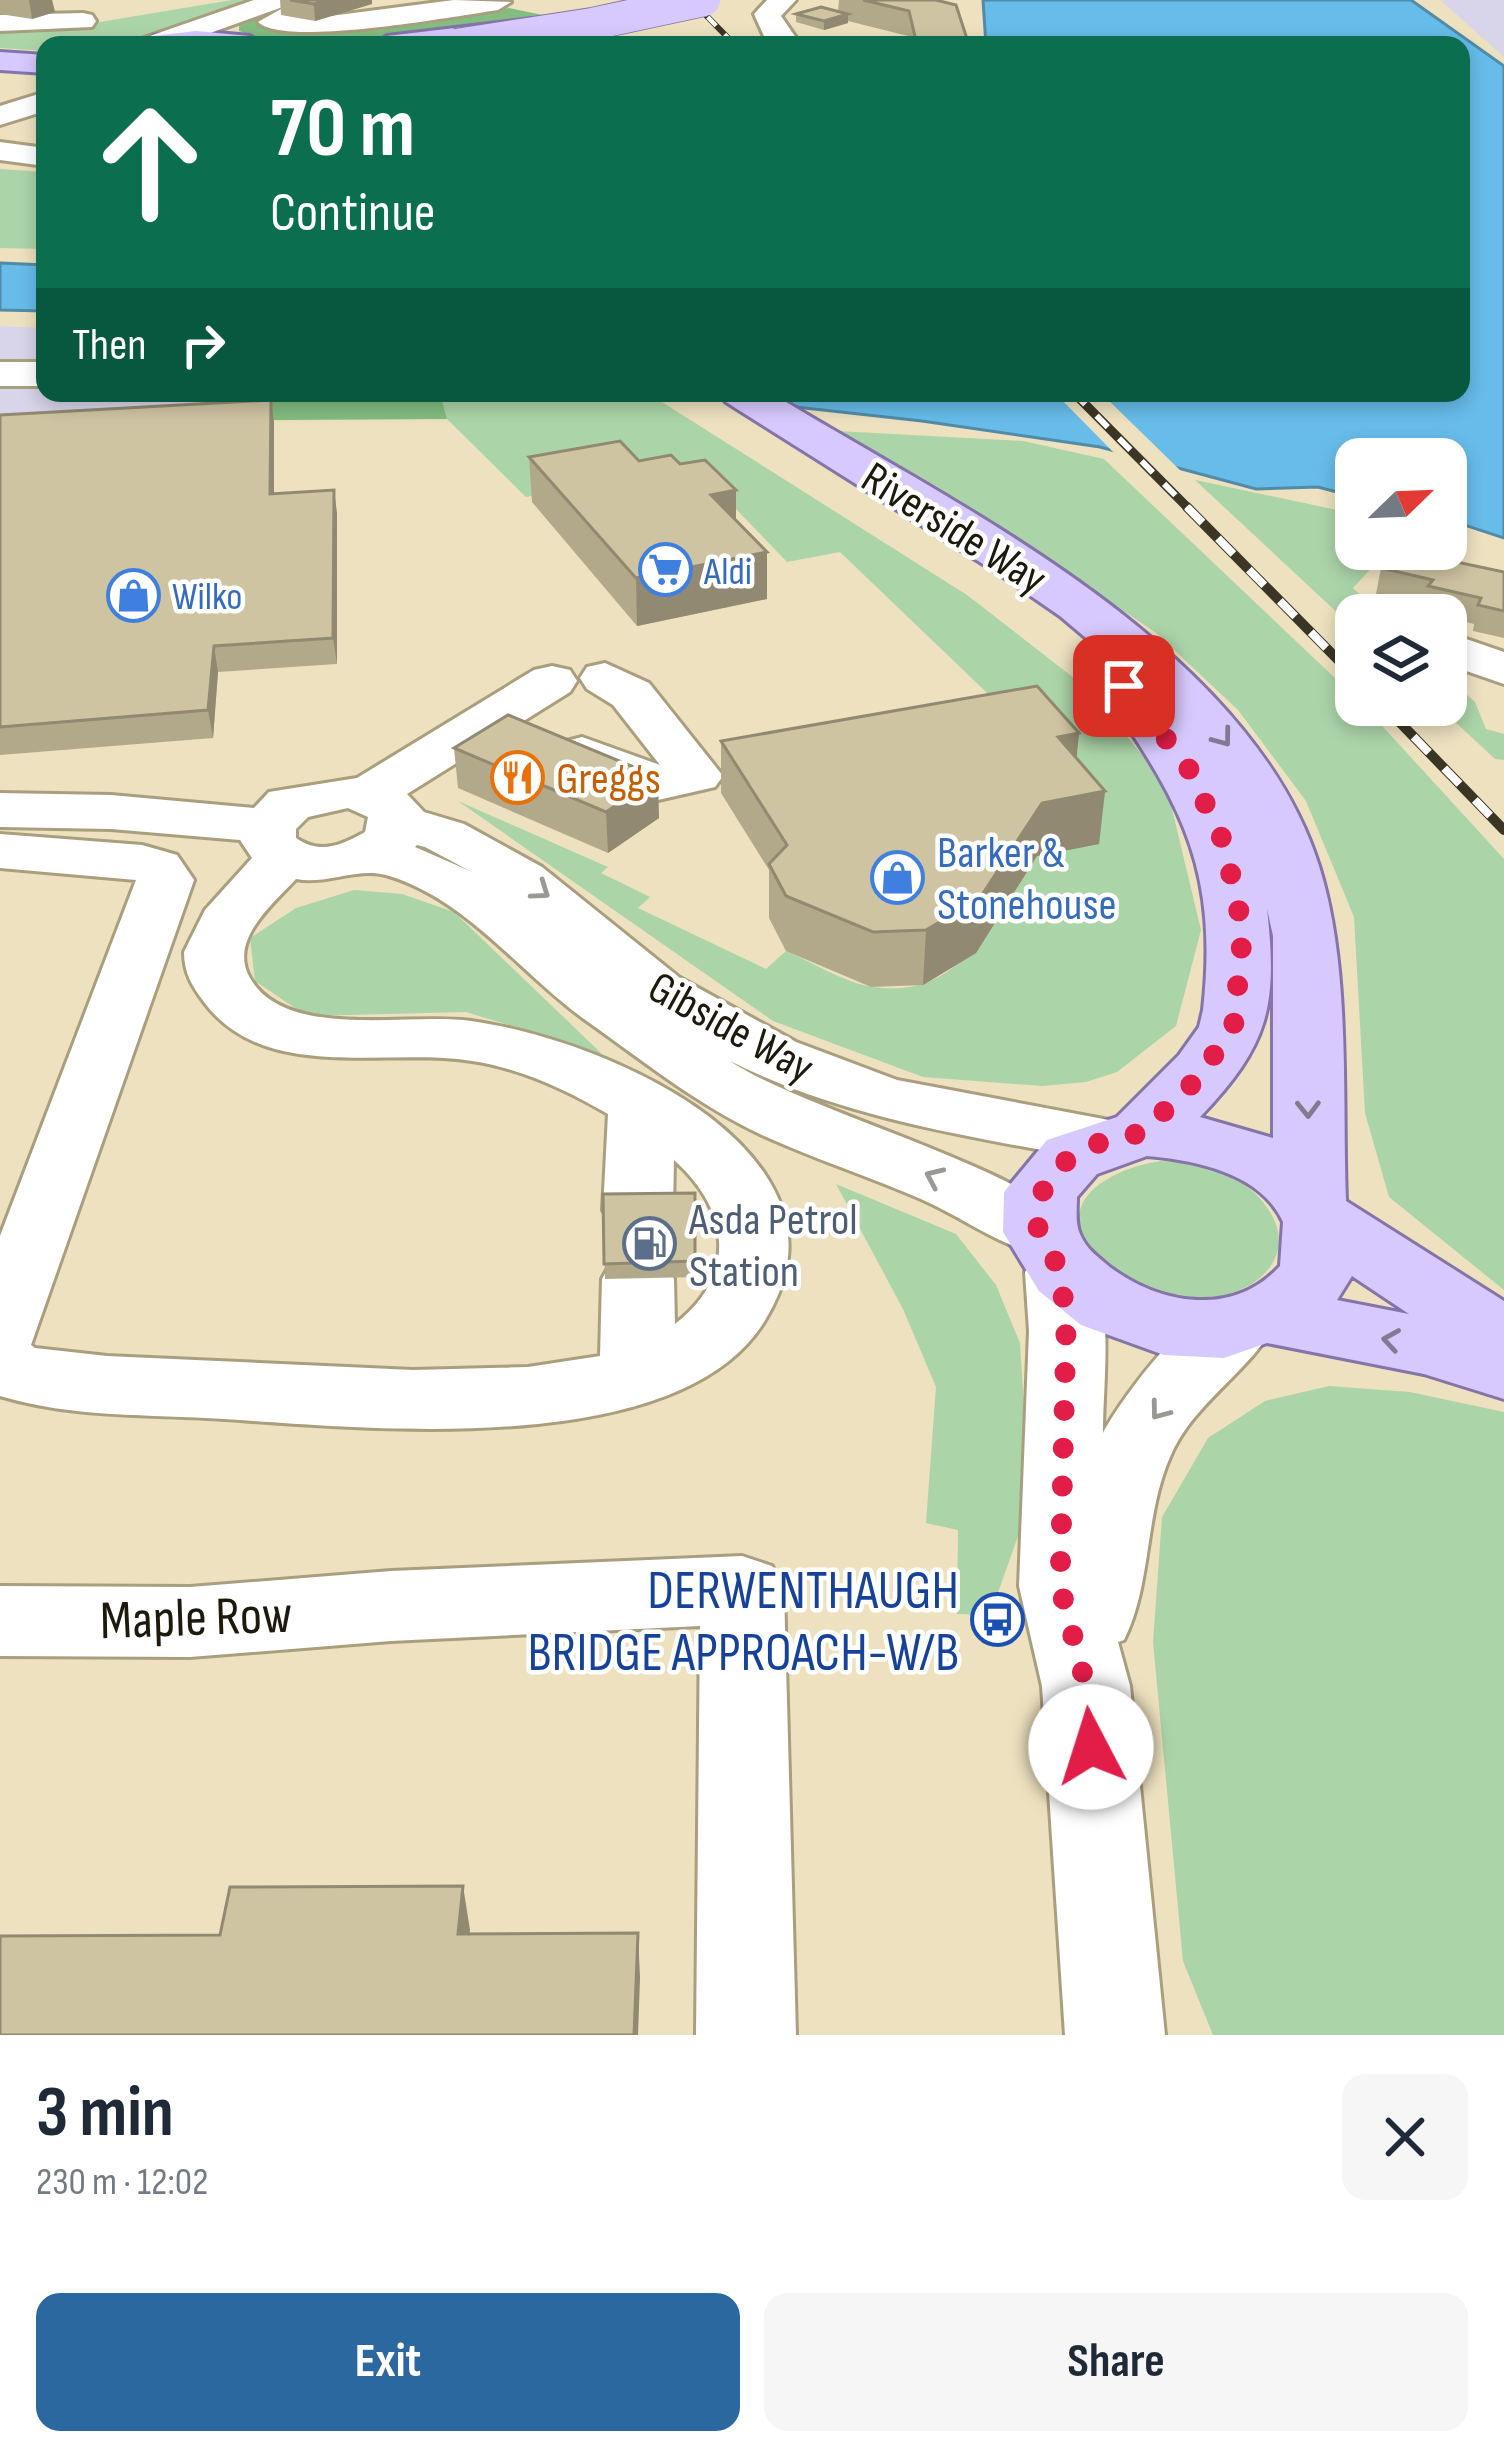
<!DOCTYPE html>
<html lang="en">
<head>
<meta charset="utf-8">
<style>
	body { margin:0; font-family:"Sofia Sans Condensed",sans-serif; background:#f6f6f7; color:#1f2937; height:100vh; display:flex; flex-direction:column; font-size:45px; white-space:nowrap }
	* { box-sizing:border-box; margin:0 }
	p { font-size:39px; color:#747a83 }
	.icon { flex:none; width:66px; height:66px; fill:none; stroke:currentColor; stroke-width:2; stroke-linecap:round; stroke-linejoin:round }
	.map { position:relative; height:2035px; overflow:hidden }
	.sheet { display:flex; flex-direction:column; background:#fff; flex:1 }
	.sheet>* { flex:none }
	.hud { position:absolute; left:36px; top:36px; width:1434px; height:366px; border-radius:24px; box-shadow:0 6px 18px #0003; background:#0b6e4f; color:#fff; overflow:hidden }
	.needle { width:78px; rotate:67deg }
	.tools { position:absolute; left:1335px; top:438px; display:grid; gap:24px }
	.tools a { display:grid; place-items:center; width:132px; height:132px; border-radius:24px; background:#fff; box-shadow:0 6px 18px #0003; font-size:60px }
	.pin { position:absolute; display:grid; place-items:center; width:102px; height:102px; color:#fff; margin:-51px; border-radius:24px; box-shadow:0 6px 18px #0006 }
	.me { position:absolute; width:132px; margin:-66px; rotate:355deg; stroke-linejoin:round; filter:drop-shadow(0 0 9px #0008) }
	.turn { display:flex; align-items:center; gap:42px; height:252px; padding:0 36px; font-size:54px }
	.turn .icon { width:156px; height:156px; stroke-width:2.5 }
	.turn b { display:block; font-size:84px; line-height:102px }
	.then { display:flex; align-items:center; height:114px; padding:0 36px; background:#0003; gap:24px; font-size:45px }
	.round { display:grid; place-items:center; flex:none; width:126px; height:126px; border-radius:24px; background:#f6f6f7 }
	.head { display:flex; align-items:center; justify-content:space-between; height:204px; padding:0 36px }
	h1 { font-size:72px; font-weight:700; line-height:90px }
	.cta { display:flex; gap:24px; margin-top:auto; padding:24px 36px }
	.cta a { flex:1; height:138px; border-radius:24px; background:#2b689f; color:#fff; font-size:48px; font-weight:700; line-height:138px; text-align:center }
	.cta a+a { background:#f6f6f7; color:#1f2937 }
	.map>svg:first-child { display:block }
	.industrial { fill:#d8d5ea }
	.green { fill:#acd4a9 }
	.forest { fill:#83bd80 }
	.water { fill:#67bcea; stroke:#518ba7; stroke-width:3 }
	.pier { fill:#ede1bf }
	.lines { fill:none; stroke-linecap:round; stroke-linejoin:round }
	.minor-casing { stroke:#a99e7e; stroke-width:6 }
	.major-casing { stroke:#8574a7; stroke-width:6 }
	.minor { fill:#fff; fill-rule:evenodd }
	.major { fill:#d7c9fd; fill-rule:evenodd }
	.rail-far2-casing { stroke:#3a3525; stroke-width:6 }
	.rail-far1-casing { stroke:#3a3525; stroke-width:9 }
	.rail-casing { stroke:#3a3525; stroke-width:10 }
	.rail-far2 { stroke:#fff; stroke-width:4.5; stroke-dasharray:12; stroke-linecap:butt }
	.rail-far1 { stroke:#fff; stroke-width:6; stroke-dasharray:16; stroke-linecap:butt }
	.rail { stroke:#fff; stroke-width:8; stroke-dasharray:22; stroke-linecap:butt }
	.major-bridge-casing { stroke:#8574a7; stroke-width:34; stroke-linecap:butt }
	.major-bridge { stroke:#d7c9fd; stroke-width:32 }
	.wall { fill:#b2a98b }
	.shaded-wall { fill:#918971 }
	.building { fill:#cfc4a2; stroke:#918971; stroke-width:3 }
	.oneway { stroke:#837a91 }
	.oneway2 { stroke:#999892 }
	.route { stroke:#e11d48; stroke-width:21; stroke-dasharray:0 37.8 }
	.labels { text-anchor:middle; stroke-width:9; stroke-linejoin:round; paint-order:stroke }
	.far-shop-label { font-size:39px; fill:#366cbe; stroke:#fff; text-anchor:start }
	.street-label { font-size:45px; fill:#1d190c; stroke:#fff }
	.food-label { font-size:45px; fill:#c56008; stroke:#fff; text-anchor:start }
	.shop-label { font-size:45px; fill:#366cbe; stroke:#fff; text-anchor:start }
	.service-label { font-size:45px; fill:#4e5e75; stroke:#fff; text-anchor:start }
	.near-transit-label { font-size:54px; fill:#164399; stroke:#fff; text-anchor:end }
	.near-street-label { font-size:54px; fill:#1d190c; stroke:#fff }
</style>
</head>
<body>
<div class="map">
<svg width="1504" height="2035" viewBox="0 0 1504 2035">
	<rect width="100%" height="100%" fill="#ede1bf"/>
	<path class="industrial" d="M 1440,0 L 1504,0 L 1504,57 Z
		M 0,326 L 45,328 L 45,393 L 359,393 L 0,426 Z"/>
	<path class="green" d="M 232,0 L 265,0 L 132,45 L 45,45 L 45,51 L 0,48 L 0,30 L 58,29 Z
		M 0,169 L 45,172 L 45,249 L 0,248 Z
		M 440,393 L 654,397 L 967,595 L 1088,689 L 1166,784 L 1201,930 L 1176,1026 L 1117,1072 L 1086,1082 L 1042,1086 L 923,1077 L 773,1021 L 458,801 L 608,867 L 601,873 L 650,897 L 638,908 L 766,969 L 786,951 C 812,962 845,983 873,987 C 961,1000 997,918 1037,856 L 1097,844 L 1033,737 L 840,552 L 787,562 L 713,485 L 625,478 L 526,497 L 447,419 Z
		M 837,431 L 1023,441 L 1104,459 L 1356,698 L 1356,705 L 1363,705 L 1504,859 L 1504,1290 L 1389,1197 L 1365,1113 L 1354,917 L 1306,801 L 1238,710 L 1155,632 L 983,517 Z
		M 1195,480 L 1356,514 L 1356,549 L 1389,549 L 1353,588 L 1381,615 L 1356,615 L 1356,630 Z
		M 1446,676 L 1475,702 L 1486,729 L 1504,734 L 1504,760 L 1495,759 L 1437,705 L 1446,705 Z
		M 354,890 L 402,894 L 454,912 L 602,1054 L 466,1012 L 307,1016 L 255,981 L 250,938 L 296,908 Z
		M 1161,1161 C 1182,1162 1203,1164 1223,1172 C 1260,1188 1300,1234 1266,1272 C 1226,1316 1136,1298 1099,1260 C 1045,1204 1110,1168 1161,1161 Z
		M 836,1184 L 956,1234 L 996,1285 L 1020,1343 L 1025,1424 L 1022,1525 L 990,1615 L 957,1614 L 958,1530 L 926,1523 L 936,1387 L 903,1309 Z
		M 1329,1386 L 1410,1392 L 1504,1412 L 1504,2035 L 1213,2035 L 1183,1961 L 1153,1642 L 1162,1517 L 1208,1438 L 1265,1401 Z"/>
	<path class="forest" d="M 294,0 L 280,14 L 255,22 L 304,32 L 509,8 L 557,18 C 470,31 321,62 239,31 L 239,21 Z
		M 341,393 L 440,393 L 447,419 L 0,422 Z"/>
	<path class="water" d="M 983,0 L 1411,0 L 1504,66 L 1504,538 L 1446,519 L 1446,459 L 1356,459 L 1356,497 L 1318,487 L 1256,489 L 1100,447 L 922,421 L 668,393 L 1461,393 L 1461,45 L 986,45 Z
		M 0,263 L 45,265 L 45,311 L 0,310 Z"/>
	<path class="pier" d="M 1055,393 L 1101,393 L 1187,477 L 1120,459 Z"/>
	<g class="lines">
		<defs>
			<path id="minor" d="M 254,0 L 292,0 L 288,5 L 177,45 L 137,45 L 141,39 Z
				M 454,0 L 511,2 L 498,10 C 455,16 285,48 258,22 L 281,9 L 315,18 Z
				M 767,0 L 796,0 L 781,16 L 801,45 L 767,43 L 754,14 Z
				M 83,13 L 92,15 L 96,21 L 92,27 L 0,31 L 0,15 Z
				M 45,92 L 45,111 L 0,125 L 0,106 Z
				M 0,142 L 45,148 L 45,166 L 0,160 Z
				M 0,362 L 45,362 L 45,386 L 0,386 Z
				M 1446,632 L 1504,652 L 1504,684 L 1446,664 Z
				M 605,663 L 649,683 L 723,776 L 715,787 L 658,800 L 563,764 L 555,753 L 563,742 L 582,737 L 660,765 L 613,705 L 587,689 L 580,678 L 587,667 Z
				M 552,666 L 570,670 L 577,681 L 570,692 L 407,794 L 424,812 L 464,824 L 542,867 L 680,978 L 796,1042 L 897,1080 L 1130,1124 L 1140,1140 L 1130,1156 L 1106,1162 C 977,1137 850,1121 730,1061 C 804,1111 1039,1172 1073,1230 L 1063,1247 L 1087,1254 C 1115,1302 1103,1378 1103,1433 C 1123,1396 1193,1301 1236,1299 C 1245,1298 1256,1304 1264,1306 L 1275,1325 C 1247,1374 1192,1404 1170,1457 C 1144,1516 1152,1584 1124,1640 L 1118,1642 L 1130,1686 L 1165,2035 L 1065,2035 L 1042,1686 L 1019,1586 L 1029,1331 L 1025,1272 L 1036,1254 C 994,1242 960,1216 921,1199 C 868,1176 812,1158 760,1134 C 696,1104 641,1059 584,1019 C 519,972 466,898 386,875 C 357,867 326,885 296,879 C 273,904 228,940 250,978 C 286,1041 410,1012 471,1021 C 569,1035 714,1092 768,1179 C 798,1228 794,1273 764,1322 C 677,1461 366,1428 224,1419 C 150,1414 72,1418 0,1396 L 0,1236 L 136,880 L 0,868 L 0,834 L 142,845 L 177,855 L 194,880 L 31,1345 L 35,1348 L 107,1356 L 413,1370 L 528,1367 L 600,1356 L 602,1279 L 612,1261 L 638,1253 L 664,1261 L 674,1279 L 675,1324 C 738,1275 730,1210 674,1160 L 673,1210 L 663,1227 L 638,1234 L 613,1227 L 603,1210 L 608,1114 C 567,1090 520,1068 472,1061 C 385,1047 265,1084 204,1002 C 192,986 184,973 184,952 L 205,910 L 252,858 L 240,840 L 111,829 L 0,827 L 0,793 L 111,795 L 254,808 L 269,792 L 357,778 L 534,670 ZM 348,808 L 368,817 L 365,832 C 342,845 320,855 296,838 L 296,829 L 308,817 ZM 417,845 L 425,847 L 470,871 L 415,847 Z
				M 742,1556 L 772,1566 L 784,1590 L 796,2035 L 696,2035 L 700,1626 L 391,1641 L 190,1657 L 0,1656 L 0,1586 L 190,1587 L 391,1571 Z"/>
			<path id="major" d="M 532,19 L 542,21 L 546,27 L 542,33 L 456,45 L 373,45 L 387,36 Z
				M 196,31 L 250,36 L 264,45 L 140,45 L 154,36 Z
				M 0,52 L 45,55 L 45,73 L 0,70 Z
				M 720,393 L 771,393 C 957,506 1249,644 1319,866 C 1351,968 1342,1094 1346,1201 L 1504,1301 L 1504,1399 L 1424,1374 L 1267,1343 L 1224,1358 L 1164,1355 L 1081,1325 L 1039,1291 L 1003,1232 L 1004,1192 L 1047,1140 L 1117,1117 L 1179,1055 L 1199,1027 L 1203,1010 C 1218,875 1185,809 1110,701 L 1118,690 L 1144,687 L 1060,616 L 1002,576 L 726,402 ZM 1267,909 L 1273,936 L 1273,1138 L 1200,1117 C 1269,1045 1278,1006 1267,909 ZM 1147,1156 C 1195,1160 1261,1173 1283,1222 L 1280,1266 C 1233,1317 1162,1305 1111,1268 C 1099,1258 1086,1249 1080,1234 C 1075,1224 1077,1209 1077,1197 L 1097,1174 ZM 1352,1276 L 1409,1314 L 1337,1300 Z"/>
		</defs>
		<use href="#minor" class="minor-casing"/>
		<use href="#major" class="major-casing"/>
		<use href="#minor" class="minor"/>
		<use href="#major" class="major"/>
		<defs>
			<path id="rail-far2" d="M 691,0 L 735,45"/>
			<path id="rail-far1" d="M 1074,393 L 1190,510"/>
			<path id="rail" d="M 1187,507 L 1356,678
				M 1383,705 L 1504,830"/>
		</defs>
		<use href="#rail-far2" class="rail-far2-casing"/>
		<use href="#rail-far1" class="rail-far1-casing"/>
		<use href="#rail" class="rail-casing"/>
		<use href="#rail-far2" class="rail-far2"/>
		<use href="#rail-far1" class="rail-far1"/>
		<use href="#rail" class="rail"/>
		<defs>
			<path id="major-bridge" d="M 456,45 L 592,24 L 704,0"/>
		</defs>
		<use href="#major-bridge" class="major-bridge-casing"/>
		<use href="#major-bridge" class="major-bridge"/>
	</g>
	<path class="wall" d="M 0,0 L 52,0 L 55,12 L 32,19 L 0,14 Z
		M 280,0 L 372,0 L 372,4 L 315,21 L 281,15 Z
		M 839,0 L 936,0 L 969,45 L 910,45 L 908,36 L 848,21 L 848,23 L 824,30 L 796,22 L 796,14 L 838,12 Z
		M 271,400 L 274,423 L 274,493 L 334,490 L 337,514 L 337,664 L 218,672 L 213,738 L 0,755 L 0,415 Z
		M 529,457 L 639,461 L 736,490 L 736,521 L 767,599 L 637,626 L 532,502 Z
		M 1450,560 L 1504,572 L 1504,638 L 1473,631 L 1474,624 L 1446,617 L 1446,615 L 1423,612 L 1424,605 L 1376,594 L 1381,568 Z
		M 1079,733 L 1076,758 L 1105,791 L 1099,844 L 1037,856 L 976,953 L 923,985 L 871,987 L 786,951 L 769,918 L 769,870 L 721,793 L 721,741 Z
		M 454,748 L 659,818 L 608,853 L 458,788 Z
		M 695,1193 L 696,1277 L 605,1279 L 603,1194 Z"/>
	<path class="shaded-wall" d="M 29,0 L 52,0 L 55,12 L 32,19 Z
		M 328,0 L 372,0 L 372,4 L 315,21 L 314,4 Z
		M 848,14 L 848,23 L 824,30 L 824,21 Z
		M 271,400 L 274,423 L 274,518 L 270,494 Z
		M 334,490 L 337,514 L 337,664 L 333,638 Z
		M 736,490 L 736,537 L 711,495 Z
		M 767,552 L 767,599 L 637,626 L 636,578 Z
		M 214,646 L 218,672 L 213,738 L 208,710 Z
		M 1079,733 L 1074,785 L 1058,737 Z
		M 658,777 L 659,818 L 608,853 L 606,812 Z
		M 1105,791 L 1099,844 L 1037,856 L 976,953 L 923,985 L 926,930 L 1042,803 Z
		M 463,1886 L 470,1930 L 465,1979 L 458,1934 Z
		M 638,1933 L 640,1978 L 638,2035 L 634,2035 Z"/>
	<path class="building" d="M 290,0 L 328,0 L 314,4 Z
		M 863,0 L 936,0 L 956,5 L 969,45 L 917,45 L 909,11 Z
		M 821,7 L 848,14 L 824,21 L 796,14 Z
		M 271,400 L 270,494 L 334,490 L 333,638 L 214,646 L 208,710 L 0,727 L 0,415 Z
		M 620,441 L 639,461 L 671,455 L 680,464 L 705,460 L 736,490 L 711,495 L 767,552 L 636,578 L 529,457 Z
		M 1394,549 L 1431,549 L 1451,553 L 1447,560 L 1504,572 L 1504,611 L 1478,605 L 1481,598 L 1428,586 L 1433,580 L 1381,568 Z
		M 1037,686 L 1079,733 L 1058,737 L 1105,791 L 1042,803 L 980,898 L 926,930 L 873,932 L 786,896 L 769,864 L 787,845 L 721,741 Z
		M 508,715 L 658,777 L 606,812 L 454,748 Z
		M 695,1193 L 695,1261 L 604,1264 L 603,1194 Z
		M 463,1886 L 458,1934 L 638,1933 L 634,2035 L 0,2035 L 0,1936 L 220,1935 L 230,1887 Z"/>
	<defs><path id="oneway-chevron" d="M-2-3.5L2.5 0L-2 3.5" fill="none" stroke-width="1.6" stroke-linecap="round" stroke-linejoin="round" transform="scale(3)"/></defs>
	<g class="oneway">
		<use href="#oneway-chevron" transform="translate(1223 738) rotate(53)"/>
		<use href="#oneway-chevron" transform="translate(1308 1109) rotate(89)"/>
		<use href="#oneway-chevron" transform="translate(1391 1340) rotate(-171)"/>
	</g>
	<g class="oneway2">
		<use href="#oneway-chevron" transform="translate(541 891) rotate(35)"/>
		<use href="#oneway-chevron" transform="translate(934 1177) rotate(-156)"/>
		<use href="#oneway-chevron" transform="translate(1159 1411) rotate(127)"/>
	</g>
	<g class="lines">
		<path class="route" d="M 1091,1747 L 1086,1686 L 1060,1586 L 1066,1330 L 1061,1272 L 1038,1230 L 1038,1201 L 1051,1175 L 1074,1154 L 1106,1140 L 1142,1133 L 1202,1074 L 1234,1023 L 1243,930 L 1224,843 L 1187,765 L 1124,686"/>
	</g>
	<defs>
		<symbol id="supermarket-ring" viewBox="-11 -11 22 22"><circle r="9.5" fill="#fff" stroke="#3f7fe0" stroke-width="1.5"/><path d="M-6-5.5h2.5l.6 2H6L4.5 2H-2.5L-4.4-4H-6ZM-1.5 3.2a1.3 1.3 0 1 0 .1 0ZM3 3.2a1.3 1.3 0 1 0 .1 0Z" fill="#3f7fe0"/></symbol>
		<symbol id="shop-ring" viewBox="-11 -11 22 22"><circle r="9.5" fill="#fff" stroke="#3f7fe0" stroke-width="1.5"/><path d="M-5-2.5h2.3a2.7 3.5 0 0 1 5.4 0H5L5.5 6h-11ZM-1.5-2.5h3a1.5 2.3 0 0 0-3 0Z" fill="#3f7fe0"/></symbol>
		<symbol id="restaurant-ring" viewBox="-11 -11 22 22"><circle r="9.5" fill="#fff" stroke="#e8710a" stroke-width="1.5"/><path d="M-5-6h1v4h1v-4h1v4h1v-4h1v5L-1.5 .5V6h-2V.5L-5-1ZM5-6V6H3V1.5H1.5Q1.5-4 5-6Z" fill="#e8710a"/></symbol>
		<symbol id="fuel-ring" viewBox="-11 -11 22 22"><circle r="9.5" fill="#fff" stroke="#5c6f8a" stroke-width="1.5"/><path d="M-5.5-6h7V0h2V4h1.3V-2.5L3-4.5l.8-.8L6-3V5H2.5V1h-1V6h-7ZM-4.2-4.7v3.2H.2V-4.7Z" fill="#5c6f8a"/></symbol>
		<symbol id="bus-ring" viewBox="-11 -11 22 22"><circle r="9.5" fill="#fff" stroke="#1a4fb4" stroke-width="1.5"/><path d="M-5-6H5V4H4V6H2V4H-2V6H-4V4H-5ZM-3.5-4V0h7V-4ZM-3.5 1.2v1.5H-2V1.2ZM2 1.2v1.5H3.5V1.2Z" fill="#1a4fb4"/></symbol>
	</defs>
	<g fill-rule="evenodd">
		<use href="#supermarket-ring" x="636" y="540" width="59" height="59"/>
		<use href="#shop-ring" x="104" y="566" width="59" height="59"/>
		<use href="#restaurant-ring" x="488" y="748" width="59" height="59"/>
		<use href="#shop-ring" x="868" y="848" width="59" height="59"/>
		<use href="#fuel-ring" x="620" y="1214" width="59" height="59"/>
		<use href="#bus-ring" x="968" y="1590" width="59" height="59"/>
	</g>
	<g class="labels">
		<g class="far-shop-label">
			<text x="704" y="584">Aldi</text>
			<text x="172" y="609">Wilko</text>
		</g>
		<g class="street-label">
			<text transform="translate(955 527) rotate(32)" y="16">Riverside Way</text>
			<text transform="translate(732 1026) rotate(29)" y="16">Gibside Way</text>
		</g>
		<g class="food-label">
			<text x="556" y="793">Greggs</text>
		</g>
		<g class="shop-label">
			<text x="937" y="867">Barker &amp;<tspan x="937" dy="52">Stonehouse</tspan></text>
		</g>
		<g class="service-label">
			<text x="689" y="1234">Asda Petrol<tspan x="689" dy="52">Station</tspan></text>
		</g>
		<g class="near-transit-label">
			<text x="959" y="1608">DERWENTHAUGH<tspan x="959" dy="62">BRIDGE APPROACH-W/B</tspan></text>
		</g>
		<g class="near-street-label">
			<text transform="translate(196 1616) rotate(-2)" y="19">Maple Row</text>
		</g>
	</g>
</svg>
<div class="tools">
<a><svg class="needle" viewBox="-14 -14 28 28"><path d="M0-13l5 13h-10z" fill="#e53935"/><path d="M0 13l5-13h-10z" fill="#747a83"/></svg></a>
<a><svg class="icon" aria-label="layers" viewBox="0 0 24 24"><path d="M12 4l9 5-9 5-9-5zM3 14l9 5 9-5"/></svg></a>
</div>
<div class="pin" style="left:1124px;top:686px;background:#d93025"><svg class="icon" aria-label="arrive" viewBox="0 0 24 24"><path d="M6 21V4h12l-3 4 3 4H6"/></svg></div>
<svg class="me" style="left:1091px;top:1747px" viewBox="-20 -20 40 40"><circle r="19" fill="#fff"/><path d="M0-13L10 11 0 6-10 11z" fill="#e11d48"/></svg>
<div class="hud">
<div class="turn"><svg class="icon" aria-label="ahead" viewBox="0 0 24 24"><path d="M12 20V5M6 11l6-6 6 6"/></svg><div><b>70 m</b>Continue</div></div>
<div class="then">Then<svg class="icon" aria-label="right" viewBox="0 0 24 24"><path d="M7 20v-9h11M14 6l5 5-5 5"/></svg></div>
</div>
</div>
<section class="sheet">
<div class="head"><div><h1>3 min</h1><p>230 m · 12:02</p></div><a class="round"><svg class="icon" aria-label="close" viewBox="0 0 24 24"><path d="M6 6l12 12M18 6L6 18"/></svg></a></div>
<div class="cta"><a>Exit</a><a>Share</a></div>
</section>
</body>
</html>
